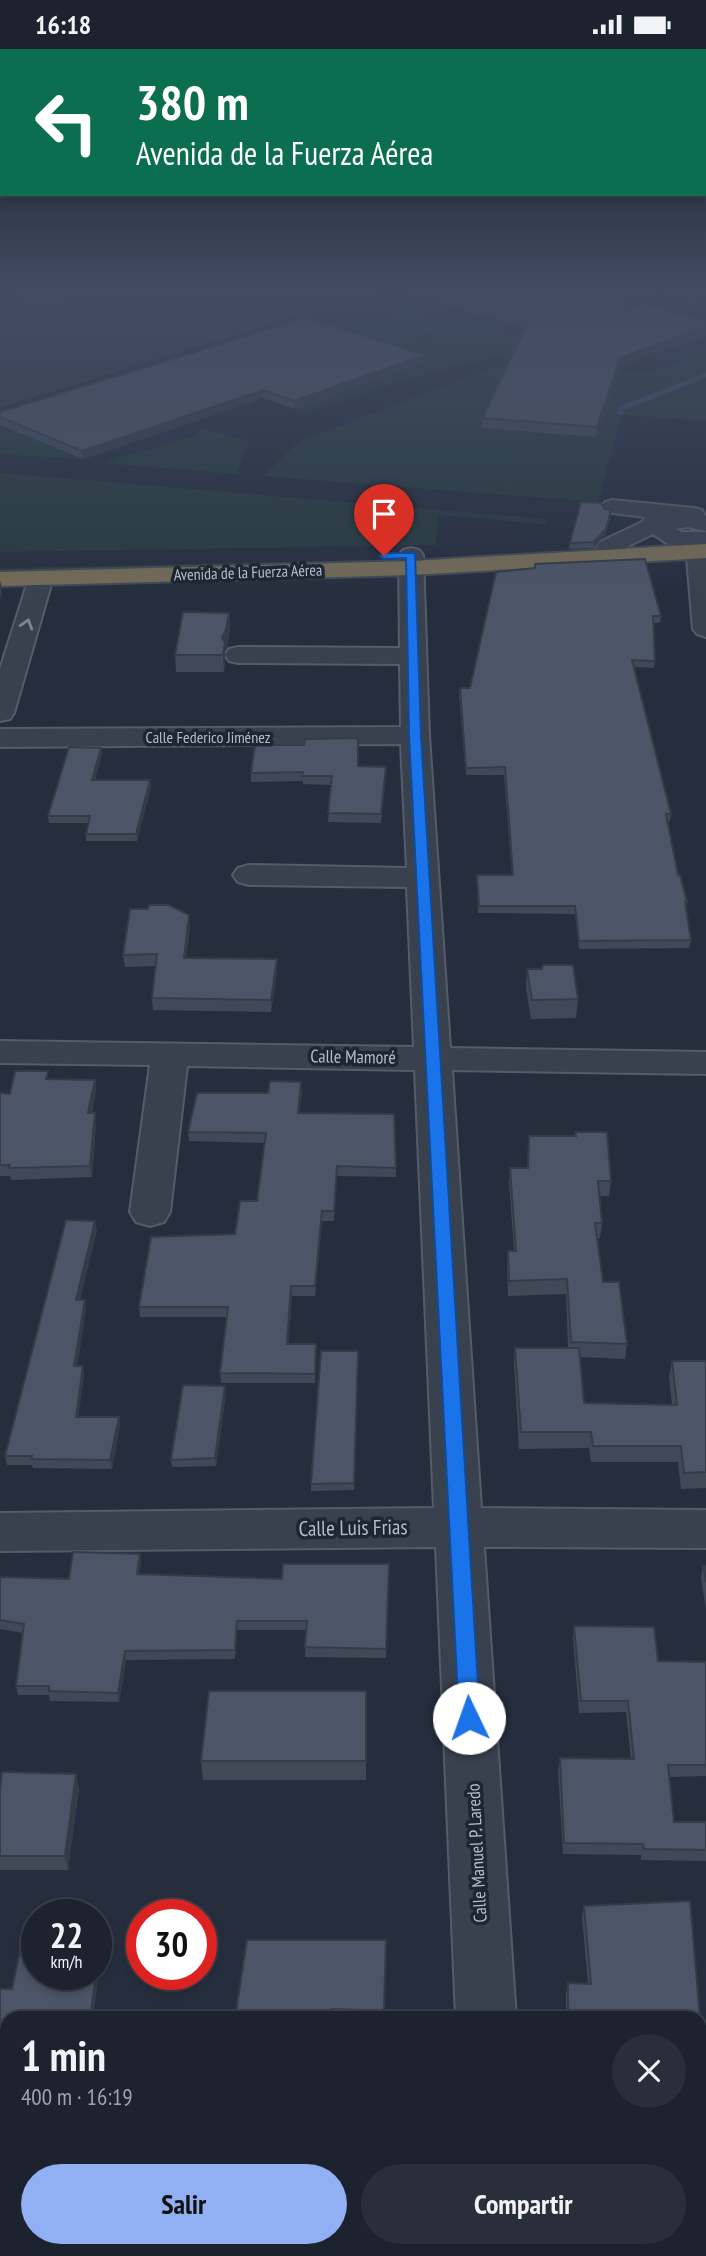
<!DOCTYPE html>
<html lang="es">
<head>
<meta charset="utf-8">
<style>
	body { margin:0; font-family:"PT Sans Narrow",sans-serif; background:#292f3a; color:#f1f3f6; height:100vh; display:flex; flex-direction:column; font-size:26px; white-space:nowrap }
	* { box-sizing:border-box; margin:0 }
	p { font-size:23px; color:#a0a4aa }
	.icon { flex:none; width:38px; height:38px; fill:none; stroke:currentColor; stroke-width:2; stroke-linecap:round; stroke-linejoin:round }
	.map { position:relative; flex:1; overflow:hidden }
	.details { position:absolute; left:0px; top:1962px; width:707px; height:247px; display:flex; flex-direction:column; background:#1c222e; border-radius:21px 21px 0 0; box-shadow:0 4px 10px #0003,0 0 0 2px #3a3f4a }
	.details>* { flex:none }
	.hud { position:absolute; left:0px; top:0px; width:707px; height:147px; box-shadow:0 4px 10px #0003,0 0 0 2px #3a3f4a; background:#0b6e4f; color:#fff; overflow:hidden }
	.speed { position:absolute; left:21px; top:1850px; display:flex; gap:14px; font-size:35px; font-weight:700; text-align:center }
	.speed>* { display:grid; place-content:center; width:91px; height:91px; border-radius:50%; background:#1c222e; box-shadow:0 4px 10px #0003,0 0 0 2px #3a3f4a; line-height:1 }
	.speed small { font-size:18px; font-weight:400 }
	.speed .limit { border:10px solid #d22; background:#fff; color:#111 }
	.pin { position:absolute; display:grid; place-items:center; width:60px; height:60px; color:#fff; margin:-72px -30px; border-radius:50% 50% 50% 0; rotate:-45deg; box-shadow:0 0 7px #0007 }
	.pin .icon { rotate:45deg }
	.me { position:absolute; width:77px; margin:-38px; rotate:357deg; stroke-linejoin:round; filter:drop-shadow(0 0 5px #0008) }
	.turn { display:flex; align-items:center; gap:24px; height:147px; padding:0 21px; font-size:32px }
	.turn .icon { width:91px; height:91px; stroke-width:2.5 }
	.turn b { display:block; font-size:49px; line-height:60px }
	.round { display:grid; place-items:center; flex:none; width:74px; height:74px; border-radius:37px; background:#292f3a }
	.headline { display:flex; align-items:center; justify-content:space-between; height:119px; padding:0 21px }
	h1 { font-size:42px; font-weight:700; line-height:52px }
	.cta { display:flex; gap:14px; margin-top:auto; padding:14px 21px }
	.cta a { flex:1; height:80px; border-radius:42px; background:#91aff3; color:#111; font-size:28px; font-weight:700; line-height:80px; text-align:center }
	.cta a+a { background:#292f3a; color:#f1f3f6 }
	.status { display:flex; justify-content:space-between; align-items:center; height:49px; padding:0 35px; background:#1c222e; direction:ltr }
	.status svg { height:19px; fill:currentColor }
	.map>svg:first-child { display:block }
	.airport { fill:#343b4b }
	.green { fill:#283a3f }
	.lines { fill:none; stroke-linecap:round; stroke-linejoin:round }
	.stream { stroke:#3c4b66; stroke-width:5 }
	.taxiway { fill:#41495a; fill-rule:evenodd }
	.minor-casing { stroke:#555c69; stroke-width:4 }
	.highway-casing { stroke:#424956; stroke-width:4 }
	.minor { fill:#3a414e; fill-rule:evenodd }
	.highway { fill:#736b57; fill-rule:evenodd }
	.wall { fill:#414959 }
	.shaded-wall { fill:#353c48 }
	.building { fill:#4c5567; stroke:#353c48; stroke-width:2 }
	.oneway { stroke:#7e8592 }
	.route { fill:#1a73e8; stroke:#114b97; stroke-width:2 }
	.labels { text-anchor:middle; stroke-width:7; stroke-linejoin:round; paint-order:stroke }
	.far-street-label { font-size:16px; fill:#b6bcc9; stroke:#1f2633 }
	.street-label { font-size:18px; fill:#b6bcc9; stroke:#1f2633 }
	.near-street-label { font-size:21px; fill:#b6bcc9; stroke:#1f2633 }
</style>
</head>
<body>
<div class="status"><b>16:18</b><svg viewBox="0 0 49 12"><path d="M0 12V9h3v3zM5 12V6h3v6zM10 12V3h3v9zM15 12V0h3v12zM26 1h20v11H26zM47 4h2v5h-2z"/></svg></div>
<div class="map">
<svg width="706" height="2207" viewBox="0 0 706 2207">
	<rect width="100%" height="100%" fill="#262e3e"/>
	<path class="airport" d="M 213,238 L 391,238 L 0,359 L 0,257 L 61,240 L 129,263 Z"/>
	<path class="green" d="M 57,238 L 213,238 L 129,263 Z
		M 548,238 L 653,238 C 659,262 685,266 706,273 L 706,281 Z
		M 668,238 L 706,238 L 706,265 L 689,259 L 667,245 Z
		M 406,261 L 461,276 L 432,286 L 377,271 Z
		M 374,272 L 429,288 L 399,299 L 344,282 Z
		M 472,274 L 527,291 L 529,303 C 449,313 375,340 300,366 L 295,360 L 424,314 L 390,303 Z
		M 706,303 L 706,372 L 622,366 L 598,453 L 263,427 L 298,393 L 305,390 L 494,318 L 510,314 L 654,323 Z
		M 0,376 L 83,410 L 0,405 Z
		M 205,380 L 249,392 L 237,425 L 103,414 L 197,386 L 197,383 Z
		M 0,424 L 546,470 L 545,475 L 438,466 L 436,496 L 0,503 Z
		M 370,511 L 371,516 L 0,525 L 0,519 Z"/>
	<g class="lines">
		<path class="stream" d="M 684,238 L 683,244 L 689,250 L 706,257
			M 621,364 L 620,360 L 706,326"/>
		<path class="taxiway" d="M 13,238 L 68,238 L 72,244 L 66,253 C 46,258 25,256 13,238 Z"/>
		<defs>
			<path id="minor" d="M 613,451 L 694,459 L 702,461 L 706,468 L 706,482 L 688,478 L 676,480 L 681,483 L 706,483 L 706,588 L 697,585 L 693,580 L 686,497 L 668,495 L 653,485 L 616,503 L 600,503 L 596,498 L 600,493 L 642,473 L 645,468 L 605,463 L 602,458 L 605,453 Z
				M 411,499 L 419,501 L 423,506 L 429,686 L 450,999 L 706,1003 L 706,1025 L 452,1021 L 481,1459 L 706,1461 L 706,1499 L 484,1498 L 516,1969 L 456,1969 L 436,1498 L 0,1502 L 0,1464 L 434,1459 L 415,1021 L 187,1017 L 170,1163 L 164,1173 L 150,1177 L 136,1173 L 130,1163 L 150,1016 L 0,1014 L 0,992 L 414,998 L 407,838 L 249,836 L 238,833 L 233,826 L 238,819 L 249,816 L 407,819 L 401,695 L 0,698 L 0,680 L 401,678 L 400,615 L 238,614 L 229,612 L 225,606 L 229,600 L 238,598 L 400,599 L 399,506 L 403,501 Z
				M 41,522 L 50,524 L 53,529 L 14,664 L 10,670 L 0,672 L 0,620 L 29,529 L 32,524 Z
				M 465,2202 L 530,2202 L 531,2207 L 465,2207 Z"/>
			<path id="highway" d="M 706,495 L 706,509 L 412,526 L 0,537 L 0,523 L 412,512 Z"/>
		</defs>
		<use href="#minor" class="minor-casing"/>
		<use href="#highway" class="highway-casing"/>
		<use href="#minor" class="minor"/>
		<use href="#highway" class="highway"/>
	</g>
	<path class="wall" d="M 410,238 L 581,238 L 631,252 L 630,259 L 706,272 L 706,286 L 619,319 L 596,388 L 482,379 L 482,369 L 526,279 L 410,245 Z
		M 425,306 L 425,314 L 295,360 L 263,349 L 83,410 L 0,376 L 0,363 Z
		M 611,466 L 605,486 L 594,499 L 569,500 L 570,494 Z
		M 496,523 L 661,567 L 660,574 L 653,574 L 655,612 L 654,619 L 634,618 L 671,765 L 670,772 L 667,772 L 678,826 L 687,853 L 686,861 L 691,891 L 689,899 L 579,900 L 575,865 L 478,864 L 477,826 L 512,826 L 504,726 L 466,726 L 459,646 L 460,639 L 470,639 Z
		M 229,564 L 230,580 L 227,598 L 225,602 L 225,611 L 224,623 L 176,623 L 175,606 Z
		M 101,699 L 102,705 L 95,731 L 150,731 L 151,738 L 137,792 L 86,792 L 86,785 L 89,774 L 49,774 L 48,767 Z
		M 358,717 L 386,726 L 381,774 L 328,773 L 331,736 L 303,735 L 303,732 L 251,733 L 251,724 Z
		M 190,878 L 186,909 L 277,910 L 277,922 L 271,963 L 153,961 L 152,949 L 155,917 L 125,918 L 123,906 Z
		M 527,920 L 578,950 L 576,969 L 531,970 L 526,939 Z
		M 49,1030 L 95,1031 L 96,1042 L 92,1064 L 96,1076 L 92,1128 L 11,1131 L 10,1127 L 0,1127 L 0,1046 L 10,1045 Z
		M 302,1043 L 299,1064 L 396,1119 L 396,1128 L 337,1127 L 334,1172 L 322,1172 L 315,1247 L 292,1247 L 288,1295 L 316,1305 L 315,1334 L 221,1334 L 220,1324 L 227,1268 L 140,1268 L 139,1258 L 235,1185 L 257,1152 L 265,1094 L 189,1092 L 188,1083 L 268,1044 Z
		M 575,1083 L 611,1132 L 609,1147 L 599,1147 L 602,1174 L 600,1189 L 597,1189 L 603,1233 L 627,1295 L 625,1310 L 580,1308 L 584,1354 L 672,1356 L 669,1328 L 672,1312 L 706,1312 L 706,1439 L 681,1440 L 678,1413 L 591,1413 L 589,1399 L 519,1400 L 514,1315 L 515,1299 L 568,1299 L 566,1245 L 508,1247 L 507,1217 L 508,1202 L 514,1202 L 509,1133 L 510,1119 L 527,1119 L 529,1087 L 575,1087 Z
		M 97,1181 L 80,1251 L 86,1260 L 77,1317 L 84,1326 L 78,1368 L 119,1368 L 120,1377 L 112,1420 L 33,1419 L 32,1416 L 7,1416 L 5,1407 Z
		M 358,1302 L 354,1441 L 311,1442 L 311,1435 Z
		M 226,1344 L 216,1417 L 172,1418 L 171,1411 Z
		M 140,1505 L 141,1515 L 139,1525 L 282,1530 L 389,1515 L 386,1609 L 305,1608 L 306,1581 L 237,1581 L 235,1610 L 126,1611 L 119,1653 L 50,1652 L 49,1646 L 18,1646 L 16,1637 L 23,1584 L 0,1580 L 0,1528 L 69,1530 Z
		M 703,1517 L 706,1517 L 706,1560 L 701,1529 Z
		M 574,1577 L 658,1612 L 706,1613 L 706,1727 L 669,1728 L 674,1773 L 706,1773 L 706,1812 L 641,1811 L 641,1806 L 563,1805 L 558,1721 L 560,1709 L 631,1710 L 626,1663 L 579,1664 L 573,1589 Z
		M 366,1642 L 366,1731 L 203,1731 L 201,1712 Z
		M 79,1739 L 68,1821 L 0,1821 L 0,1741 Z
		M 584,1857 L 700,1969 L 566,1969 L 566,1945 L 568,1934 L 588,1935 L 582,1868 Z
		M 386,1891 L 384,1969 L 235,1969 Z
		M 100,1897 L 102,1904 L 7,1969 L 7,1988 L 0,1988 L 0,1940 L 12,1940 Z
		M 700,1971 L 706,2010 L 706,2166 L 700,2166 Z"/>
	<path class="shaded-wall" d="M 631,252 L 630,261 L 616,263 Z
		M 706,277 L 706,286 L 619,319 L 596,388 L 597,378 L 620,309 Z
		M 425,306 L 425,314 L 295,360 L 294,352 Z
		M 263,341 L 263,349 L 83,410 L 82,402 Z
		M 611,461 L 605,486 L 594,499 L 594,493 Z
		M 1,532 L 2,544 L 0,552 L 0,535 Z
		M 229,564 L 230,580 L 227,598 L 225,602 L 225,611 L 224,623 L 222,588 Z
		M 101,699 L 102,705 L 93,738 L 92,731 Z
		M 150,731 L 151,738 L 137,792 L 136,785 Z
		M 189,866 L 190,878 L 185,921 L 184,909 Z
		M 277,910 L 277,922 L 271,963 L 271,951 Z
		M 95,1031 L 96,1042 L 89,1076 L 88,1064 Z
		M 301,1033 L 302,1043 L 298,1074 L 298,1064 Z
		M 95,1064 L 96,1076 L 92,1128 L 90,1117 Z
		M 322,1162 L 322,1172 L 315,1247 L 315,1237 Z
		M 95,1172 L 97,1181 L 78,1260 L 76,1251 Z
		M 291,1237 L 292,1247 L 288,1305 L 287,1295 Z
		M 85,1251 L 86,1260 L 76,1326 L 74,1317 Z
		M 83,1317 L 84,1326 L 77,1377 L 76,1368 Z
		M 225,1337 L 226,1344 L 216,1417 L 215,1409 Z
		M 119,1368 L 120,1377 L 112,1420 L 110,1411 Z
		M 140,1505 L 141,1515 L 138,1534 L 137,1525 Z
		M 125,1602 L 126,1611 L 119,1653 L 118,1644 Z
		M 76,1725 L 79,1739 L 68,1821 L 65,1807 Z
		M 100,1897 L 102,1904 L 93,1969 L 90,1969 Z"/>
	<path class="building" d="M 417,238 L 581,238 L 631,252 L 616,263 L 646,255 L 706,272 L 706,277 L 620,309 L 597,378 L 482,369 L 531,268 L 526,269 Z
		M 306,269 L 425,306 L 294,352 L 263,341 L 82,402 L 0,368 L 0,363 Z
		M 581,453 L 601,454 L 605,460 L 611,461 L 606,480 L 594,493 L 570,494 Z
		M 645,510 L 661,567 L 653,567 L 655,612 L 632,611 L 671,765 L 666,765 L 678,826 L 680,826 L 687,853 L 685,853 L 691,891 L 579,892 L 575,857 L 479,857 L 477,826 L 513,826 L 505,718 L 466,719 L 460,639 L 470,639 L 496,523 L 535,519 L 535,515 Z
		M 183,563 L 229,564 L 226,581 L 222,588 L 225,594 L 223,606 L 175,606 Z
		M 358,689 L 358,717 L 386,718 L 381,765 L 328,764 L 332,727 L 302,727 L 303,723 L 251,724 L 255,696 L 304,696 L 305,690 Z
		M 69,698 L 101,699 L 92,731 L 150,731 L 136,785 L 86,785 L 90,767 L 48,767 Z
		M 149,856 L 169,856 L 189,866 L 184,909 L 277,910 L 271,951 L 152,949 L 157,905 L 123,906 L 130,860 L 148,860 Z
		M 543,916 L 573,916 L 578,950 L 532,951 L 527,920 L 542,920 Z
		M 15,1022 L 48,1022 L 46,1030 L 95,1031 L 88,1064 L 95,1064 L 90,1117 L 9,1119 L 10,1116 L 0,1116 L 0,1044 L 10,1045 Z
		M 270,1032 L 301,1033 L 298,1064 L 394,1065 L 396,1119 L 337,1117 L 334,1162 L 322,1162 L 315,1237 L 291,1237 L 287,1295 L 316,1295 L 315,1325 L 220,1324 L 228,1258 L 139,1258 L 151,1188 L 235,1185 L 240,1152 L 257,1152 L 266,1084 L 188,1083 L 197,1044 L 268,1044 Z
		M 575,1083 L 607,1083 L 611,1132 L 598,1132 L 602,1174 L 595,1174 L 603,1233 L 619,1233 L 627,1295 L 571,1293 L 567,1230 L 509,1232 L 508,1202 L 516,1202 L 510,1119 L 528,1119 L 529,1087 L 576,1087 Z
		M 66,1171 L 95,1172 L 76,1251 L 85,1251 L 74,1317 L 83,1317 L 76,1368 L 119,1368 L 110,1411 L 31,1410 L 32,1407 L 5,1407 Z
		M 515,1299 L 579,1299 L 584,1354 L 677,1356 L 672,1312 L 706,1312 L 706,1423 L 684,1424 L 681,1397 L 593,1397 L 591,1383 L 521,1383 Z
		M 321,1302 L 358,1302 L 354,1434 L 311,1435 Z
		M 183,1336 L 225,1337 L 215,1409 L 171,1411 Z
		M 73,1503 L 140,1505 L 137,1525 L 282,1530 L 283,1515 L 389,1515 L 386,1600 L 305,1598 L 307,1572 L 237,1572 L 235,1601 L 125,1602 L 118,1644 L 49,1642 L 49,1637 L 16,1637 L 24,1575 L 0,1571 L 0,1528 L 69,1530 Z
		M 703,1517 L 706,1517 L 706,1533 Z
		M 574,1577 L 654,1578 L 658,1612 L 706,1613 L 706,1716 L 668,1716 L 674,1773 L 706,1773 L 706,1801 L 644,1800 L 643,1795 L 564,1794 L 560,1709 L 634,1710 L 628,1652 L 581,1652 Z
		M 209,1642 L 366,1642 L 366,1712 L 201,1712 Z
		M 2,1723 L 76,1725 L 65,1807 L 0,1807 L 0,1741 Z
		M 690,1852 L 700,1969 L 568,1969 L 568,1934 L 591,1935 L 584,1857 Z
		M 247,1891 L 386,1891 L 384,1962 L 332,1960 L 332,1969 L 235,1969 Z
		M 21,1897 L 37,1897 L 37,1925 L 96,1925 L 96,1897 L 100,1897 L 90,1969 L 7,1969 L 7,1981 L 0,1981 L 0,1940 L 12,1940 Z
		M 700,1971 L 706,2010 L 706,2156 L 700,2156 Z
		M 0,2072 L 7,2072 L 7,2202 L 18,2202 L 17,2207 L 0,2207 Z
		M 178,2202 L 373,2202 L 373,2207 L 177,2207 Z"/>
	<defs><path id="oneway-chevron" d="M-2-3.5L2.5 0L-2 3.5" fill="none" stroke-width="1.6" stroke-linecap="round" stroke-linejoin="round" transform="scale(1.75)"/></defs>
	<use class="oneway" href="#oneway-chevron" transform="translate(27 575) rotate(-73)"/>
	<linearGradient id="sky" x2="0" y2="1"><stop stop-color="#151922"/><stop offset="0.44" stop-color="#414c63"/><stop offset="1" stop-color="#414c63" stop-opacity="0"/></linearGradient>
	<rect width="706" height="547" fill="url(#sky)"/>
	<path class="route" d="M 415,504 L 421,686 L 480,1669 L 477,1675 L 469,1678 L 462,1675 L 459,1669 L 409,686 L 406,509 L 384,510 L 379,507 L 384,504 Z"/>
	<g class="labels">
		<g class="far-street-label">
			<text transform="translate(248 523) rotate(-2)" y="6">Avenida de la Fuerza Aérea</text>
			<text x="208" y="694">Calle Federico Jiménez</text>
		</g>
		<g class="street-label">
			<text transform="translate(353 1008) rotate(1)" y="6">Calle Mamoré</text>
			<text transform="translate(477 1804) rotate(-93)" y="6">Calle Manuel P. Laredo</text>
		</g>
		<g class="near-street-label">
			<text transform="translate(353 1479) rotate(-1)" y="7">Calle Luis Frias</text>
		</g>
	</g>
</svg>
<div class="speed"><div>22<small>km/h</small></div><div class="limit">30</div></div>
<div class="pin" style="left:384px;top:507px;background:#d93025"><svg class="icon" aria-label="arrive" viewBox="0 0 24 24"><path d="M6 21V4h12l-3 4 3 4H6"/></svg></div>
<svg class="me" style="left:469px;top:1669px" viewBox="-20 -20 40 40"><circle r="19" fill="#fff"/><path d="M0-13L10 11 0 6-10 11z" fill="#1a73e8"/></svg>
<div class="hud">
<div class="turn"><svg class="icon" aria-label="left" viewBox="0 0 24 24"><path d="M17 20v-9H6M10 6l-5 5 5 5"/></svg><div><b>380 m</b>Avenida de la Fuerza Aérea</div></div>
</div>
<section class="details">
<div class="headline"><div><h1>1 min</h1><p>400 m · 16:19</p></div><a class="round"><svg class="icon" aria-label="close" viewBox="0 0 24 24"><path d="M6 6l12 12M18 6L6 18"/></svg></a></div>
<div class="cta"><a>Salir</a><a>Compartir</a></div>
</section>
</div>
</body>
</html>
